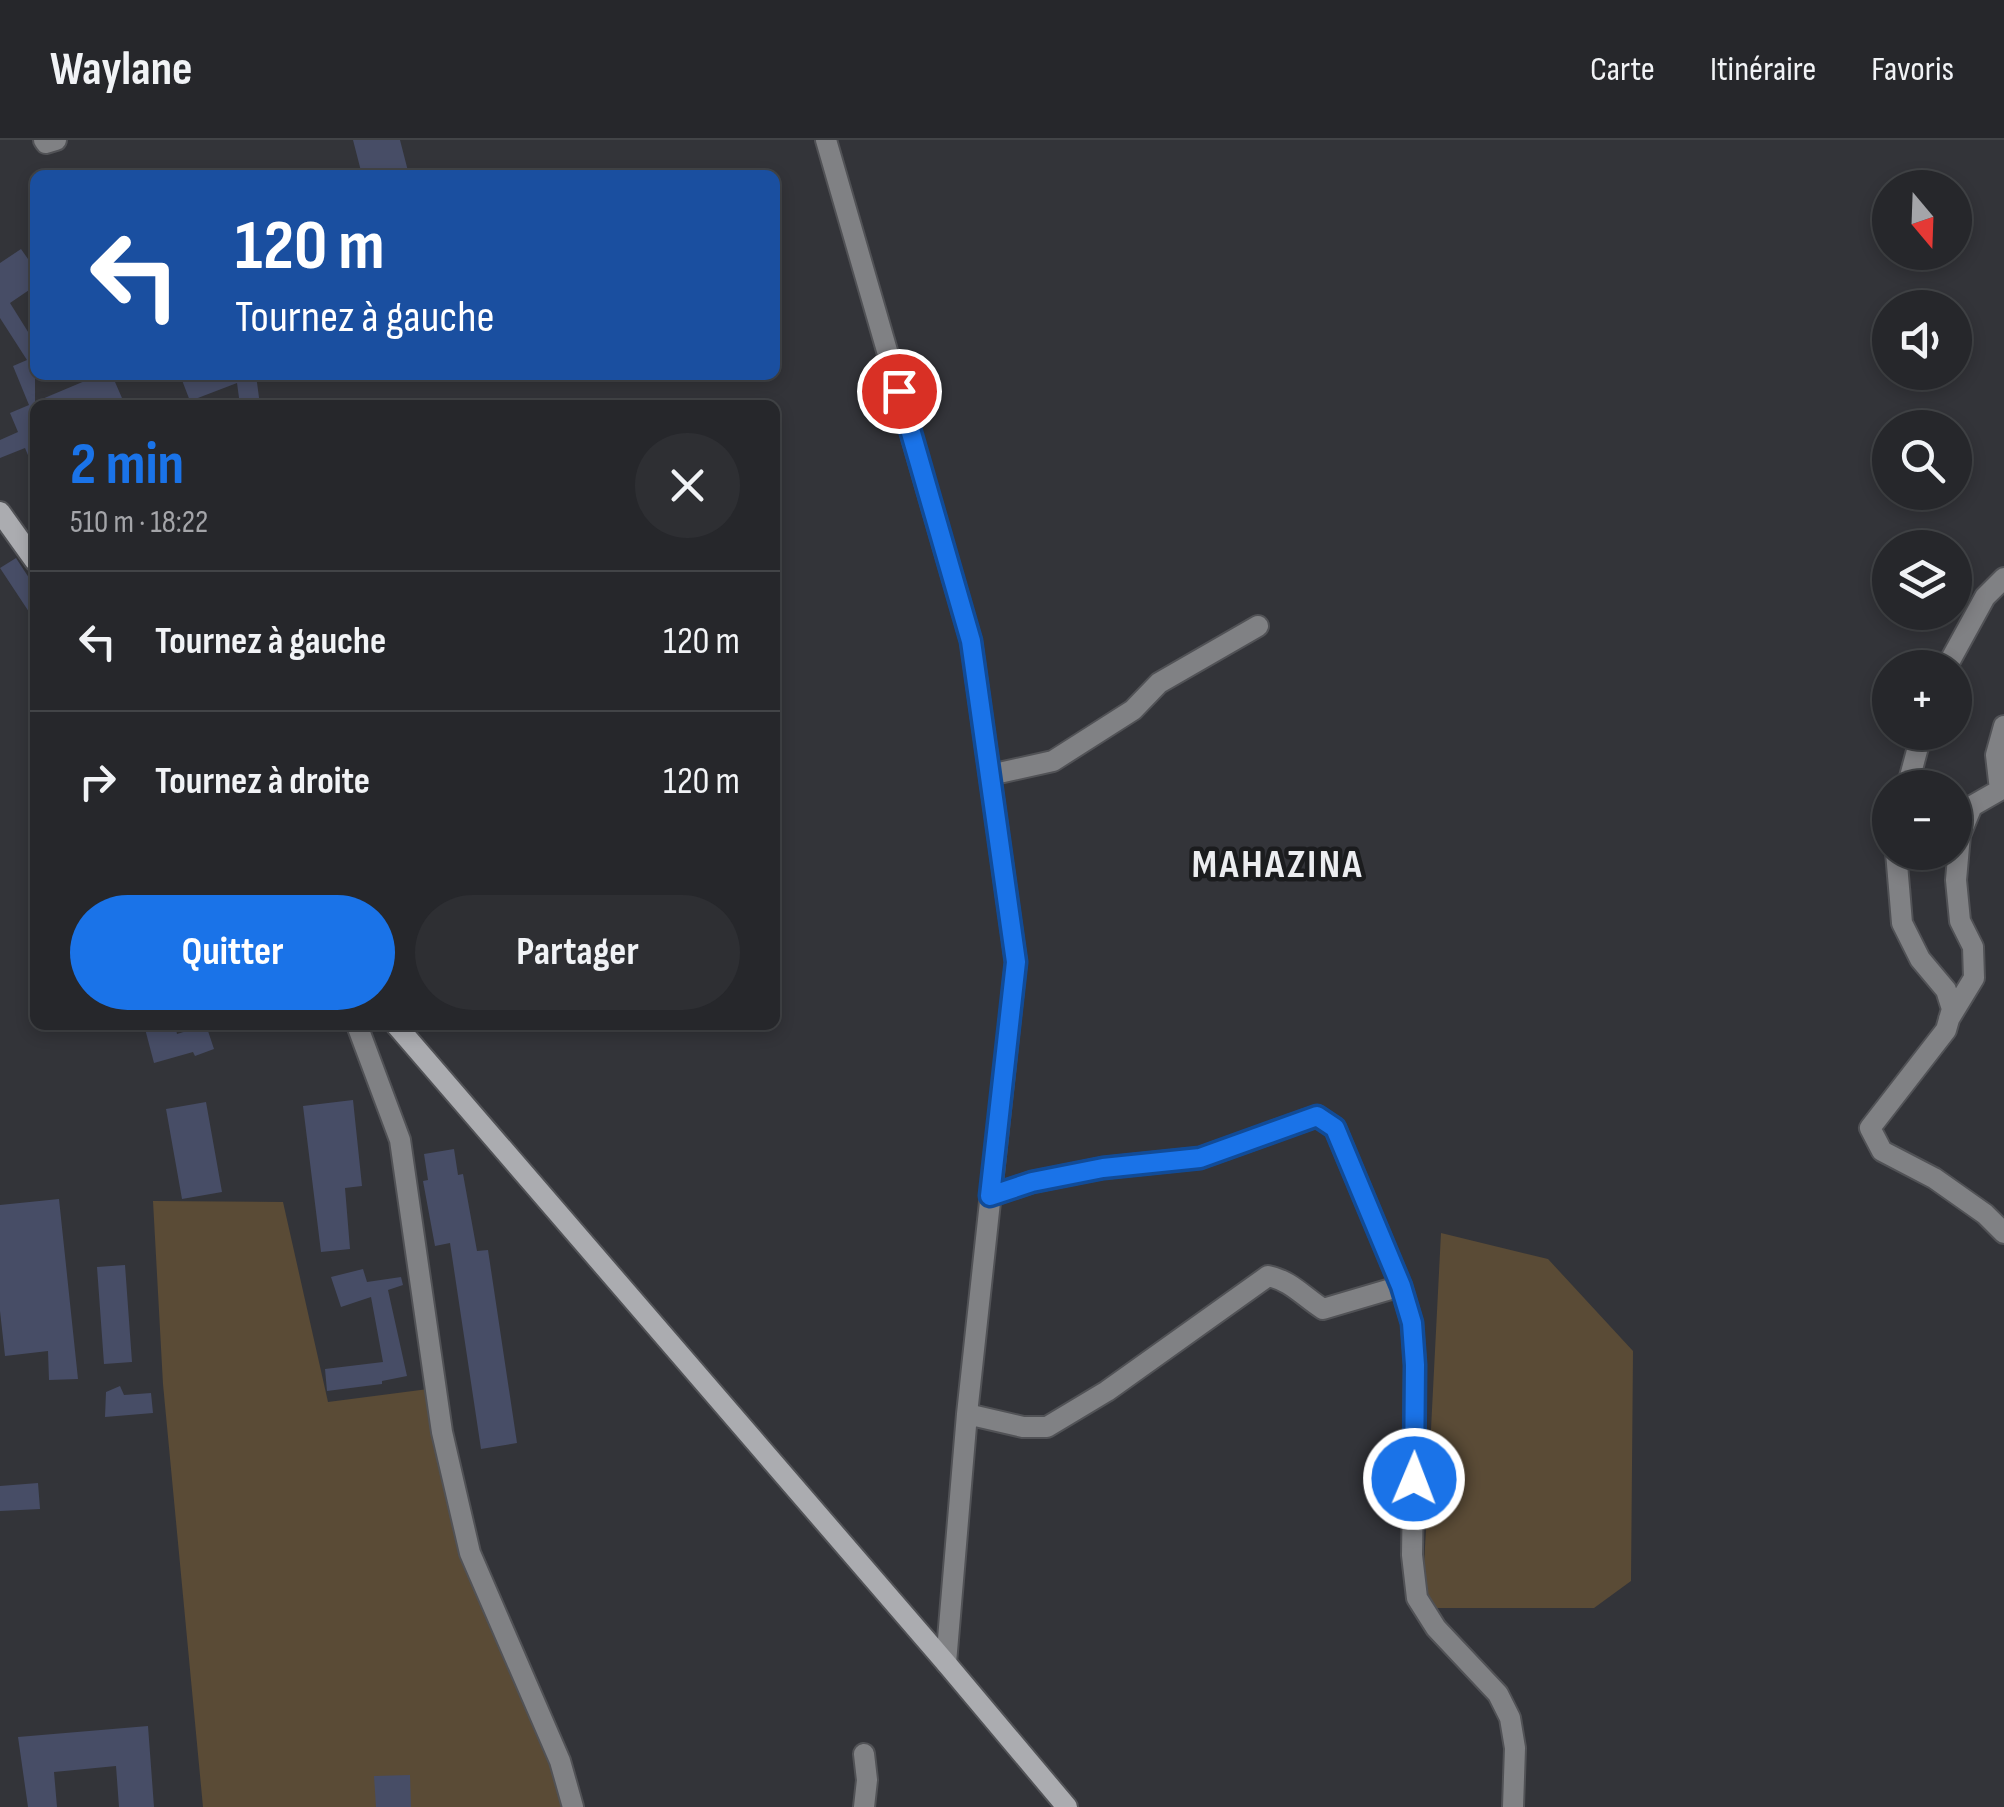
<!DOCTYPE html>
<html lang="fr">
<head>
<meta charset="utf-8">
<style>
	body { margin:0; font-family:"Sofia Sans Condensed",sans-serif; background:#2e2f33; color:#f1f3f6; height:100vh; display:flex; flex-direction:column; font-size:38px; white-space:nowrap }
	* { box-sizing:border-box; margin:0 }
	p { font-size:32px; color:#a4a5a9 }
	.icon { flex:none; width:55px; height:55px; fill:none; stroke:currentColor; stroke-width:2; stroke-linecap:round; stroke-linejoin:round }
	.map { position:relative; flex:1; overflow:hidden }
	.sheet { position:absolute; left:30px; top:260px; width:750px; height:630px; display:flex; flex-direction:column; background:#26272b; border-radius:15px; box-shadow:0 5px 15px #0003,0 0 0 2px #424447 }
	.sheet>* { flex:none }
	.guide { position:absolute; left:30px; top:30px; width:750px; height:210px; border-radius:15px; box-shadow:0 5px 15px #0003,0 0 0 2px #424447; background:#1a4fa0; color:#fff; overflow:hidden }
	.needle { width:65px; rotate:161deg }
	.controls { position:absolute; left:1872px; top:30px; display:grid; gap:20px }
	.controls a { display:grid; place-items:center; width:100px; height:100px; border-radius:50%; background:#26272b; box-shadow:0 5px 15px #0003,0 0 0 2px #424447; font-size:50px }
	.pin { position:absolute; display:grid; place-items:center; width:85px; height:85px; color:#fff; margin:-42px; border:5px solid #fff; border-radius:50%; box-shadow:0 2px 10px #0007 }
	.me { position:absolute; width:110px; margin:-55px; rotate:1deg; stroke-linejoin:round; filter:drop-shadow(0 0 8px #0008) }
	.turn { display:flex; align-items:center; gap:35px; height:210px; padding:0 40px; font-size:45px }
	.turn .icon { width:130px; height:130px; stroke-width:2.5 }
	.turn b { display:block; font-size:70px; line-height:85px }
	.round { display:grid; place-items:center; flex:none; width:105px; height:105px; border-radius:52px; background:#2e2f33 }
	.overview { display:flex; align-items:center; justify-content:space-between; height:170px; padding:0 40px }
	h1 { font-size:60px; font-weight:700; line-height:75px; color:#1a73e8 }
	.button { display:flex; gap:20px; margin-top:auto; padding:20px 40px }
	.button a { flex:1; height:115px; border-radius:60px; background:#1a73e8; color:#fff; font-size:40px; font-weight:700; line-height:115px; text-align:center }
	.button a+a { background:#2e2f33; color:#f1f3f6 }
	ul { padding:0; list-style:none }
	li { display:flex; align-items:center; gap:30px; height:140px; padding:0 40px; border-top:2px solid #424447 }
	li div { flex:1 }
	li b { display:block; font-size:38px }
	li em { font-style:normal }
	header { display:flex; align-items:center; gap:60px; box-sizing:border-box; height:140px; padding:0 50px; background:#26272b; border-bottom:2px solid #424447 }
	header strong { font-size:48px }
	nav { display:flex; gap:55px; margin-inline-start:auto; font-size:35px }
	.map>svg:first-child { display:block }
	.green { fill:#5a4b36 }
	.building { fill:#474d66 }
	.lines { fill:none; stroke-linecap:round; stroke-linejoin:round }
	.street-casing { stroke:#515256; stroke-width:24 }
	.secondary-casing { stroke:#515256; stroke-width:24 }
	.street { stroke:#808184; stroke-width:20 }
	.secondary { stroke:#abacb0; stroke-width:20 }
	.route-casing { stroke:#114b97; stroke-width:25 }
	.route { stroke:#1a73e8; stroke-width:18 }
	.labels { text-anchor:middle; stroke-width:9; stroke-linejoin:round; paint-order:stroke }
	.district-label { font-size:40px; font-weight:bold; letter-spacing:2.5px; fill:#ecedf0; stroke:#1b1c1e }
</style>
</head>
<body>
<header>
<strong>Waylane</strong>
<nav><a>Carte</a><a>Itinéraire</a><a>Favoris</a></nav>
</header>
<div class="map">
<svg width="2004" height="1667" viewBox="0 0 2004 1667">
	<rect width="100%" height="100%" fill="#333439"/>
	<path class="green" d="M 153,1061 L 283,1062 L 328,1262 L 436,1248 L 451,1339 L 573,1667 L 203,1667 L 163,1244 Z
		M 1441,1093 L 1548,1119 L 1633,1211 L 1631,1441 L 1594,1468 L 1431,1468 L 1423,1446 Z"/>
	<path class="building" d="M 353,0 L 400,0 L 409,35 L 362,35 Z
		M 21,109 L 35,129 L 35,146 L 10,163 L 35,203 L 35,262 L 99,235 L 112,235 L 125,265 L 35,265 L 35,332 L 25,308 L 0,318 L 0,300 L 18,292 L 10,273 L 29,265 L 13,226 L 27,220 L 0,178 L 0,123 Z
		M 180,235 L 256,235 L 260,265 L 240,265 L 237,243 L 190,261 Z
		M 16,418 L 35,447 L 35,481 L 0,428 Z
		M 144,885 L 175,885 L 177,894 L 206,885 L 214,909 L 195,916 L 193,912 L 154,923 Z
		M 353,960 L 362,1046 L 345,1048 L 350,1109 L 321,1112 L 303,966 Z
		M 206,962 L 222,1052 L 182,1059 L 166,969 Z
		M 454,1009 L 458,1035 L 463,1034 L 477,1111 L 488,1110 L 517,1303 L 481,1309 L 450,1103 L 435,1106 L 423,1041 L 428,1040 L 424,1014 Z
		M 59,1059 L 78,1239 L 49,1240 L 48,1211 L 5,1216 L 0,1171 L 0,1065 Z
		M 125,1125 L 132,1222 L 104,1224 L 97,1127 Z
		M 363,1129 L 367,1142 L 401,1137 L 403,1145 L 388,1150 L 407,1236 L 382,1241 L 382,1244 L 327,1251 L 325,1229 L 383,1222 L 371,1157 L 341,1167 L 331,1137 Z
		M 120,1246 L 124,1255 L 151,1253 L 153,1273 L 105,1277 L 106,1252 Z
		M 38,1343 L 40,1369 L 0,1371 L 0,1346 Z
		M 148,1586 L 154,1667 L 119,1667 L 116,1626 L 54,1632 L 57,1667 L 28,1667 L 18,1597 Z
		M 410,1635 L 411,1667 L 376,1667 L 374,1636 Z"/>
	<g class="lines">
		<defs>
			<path id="street" d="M 44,0 L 46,3 L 56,0
				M 826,0 L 971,501 L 1016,822 L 967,1274 L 946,1523
				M 1946,528 L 1985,457 L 2004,438
				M 990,635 L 1053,621 L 1133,570 L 1159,543 L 1258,486
				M 1907,648 L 1922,592
				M 1896,712 L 1902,783 L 1920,819 L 1946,850 L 1952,869 L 1946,890 L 1870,988 L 1882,1011 L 1934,1038 L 1985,1074 L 2004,1093
				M 1949,879 L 1974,838 L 1973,807 L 1960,781 L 1956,740 L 1960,695 L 1972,666 L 2000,650 L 1996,615 L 2004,586
				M 357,885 L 400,1000 L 442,1292 L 470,1413 L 560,1621 L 573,1667
				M 990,1056 L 1032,1042 L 1103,1028 L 1200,1018 L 1317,976 L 1335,988 L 1401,1146 L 1412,1183 L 1415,1225 L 1412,1415 L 1417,1458 L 1436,1488 L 1498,1554 L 1510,1578 L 1515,1608 L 1513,1667
				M 967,1274 L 1023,1287 L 1047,1287 L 1107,1251 L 1268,1136 C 1290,1140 1304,1157 1323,1169 L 1401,1146
				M 864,1667 L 867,1640 L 864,1614"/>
			<path id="secondary" d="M 0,372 L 35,421
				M 396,885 L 946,1523 L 1067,1667"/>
		</defs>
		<use href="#street" class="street-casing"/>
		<use href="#secondary" class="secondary-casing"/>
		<use href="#street" class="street"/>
		<use href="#secondary" class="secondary"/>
	</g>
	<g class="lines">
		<defs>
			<path id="route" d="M 899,251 L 971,501 L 1016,822 L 990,1056 L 1032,1042 L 1103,1028 L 1200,1018 L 1317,976 L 1335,988 L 1401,1146 L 1412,1183 L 1415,1225 L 1414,1339"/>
		</defs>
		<use href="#route" class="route-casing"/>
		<use href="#route" class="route"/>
	</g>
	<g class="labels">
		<g class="district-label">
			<text x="1278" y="737">MAHAZINA</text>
		</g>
	</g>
</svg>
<div class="controls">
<a><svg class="needle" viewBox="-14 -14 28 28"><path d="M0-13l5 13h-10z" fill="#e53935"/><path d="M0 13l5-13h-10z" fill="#a4a5a9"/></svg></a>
<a><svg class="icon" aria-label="sound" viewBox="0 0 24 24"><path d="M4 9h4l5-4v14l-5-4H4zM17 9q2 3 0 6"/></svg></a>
<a><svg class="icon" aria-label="search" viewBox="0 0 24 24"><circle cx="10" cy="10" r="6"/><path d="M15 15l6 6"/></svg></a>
<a><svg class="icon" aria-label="layers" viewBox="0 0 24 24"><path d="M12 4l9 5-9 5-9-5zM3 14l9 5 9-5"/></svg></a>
<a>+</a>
<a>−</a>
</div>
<div class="pin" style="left:899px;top:251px;background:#d93025"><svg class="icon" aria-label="arrive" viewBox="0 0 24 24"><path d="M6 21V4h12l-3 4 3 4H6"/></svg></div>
<svg class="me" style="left:1414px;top:1339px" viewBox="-20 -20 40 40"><circle r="17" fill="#1a73e8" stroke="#fff" stroke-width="3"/><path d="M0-11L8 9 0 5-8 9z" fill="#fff"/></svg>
<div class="guide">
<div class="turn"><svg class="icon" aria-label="left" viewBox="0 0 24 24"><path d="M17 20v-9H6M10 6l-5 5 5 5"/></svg><div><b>120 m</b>Tournez à gauche</div></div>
</div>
<section class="sheet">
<div class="overview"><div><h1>2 min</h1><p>510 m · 18:22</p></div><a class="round"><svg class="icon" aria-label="close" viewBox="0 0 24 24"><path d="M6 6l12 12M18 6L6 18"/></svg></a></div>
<ul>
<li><svg class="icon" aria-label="left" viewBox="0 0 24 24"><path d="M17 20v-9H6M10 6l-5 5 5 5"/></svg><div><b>Tournez à gauche</b></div><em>120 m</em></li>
<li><svg class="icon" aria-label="right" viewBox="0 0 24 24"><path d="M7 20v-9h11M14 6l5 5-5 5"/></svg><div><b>Tournez à droite</b></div><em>120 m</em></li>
</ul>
<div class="button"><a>Quitter</a><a>Partager</a></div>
</section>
</div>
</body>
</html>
